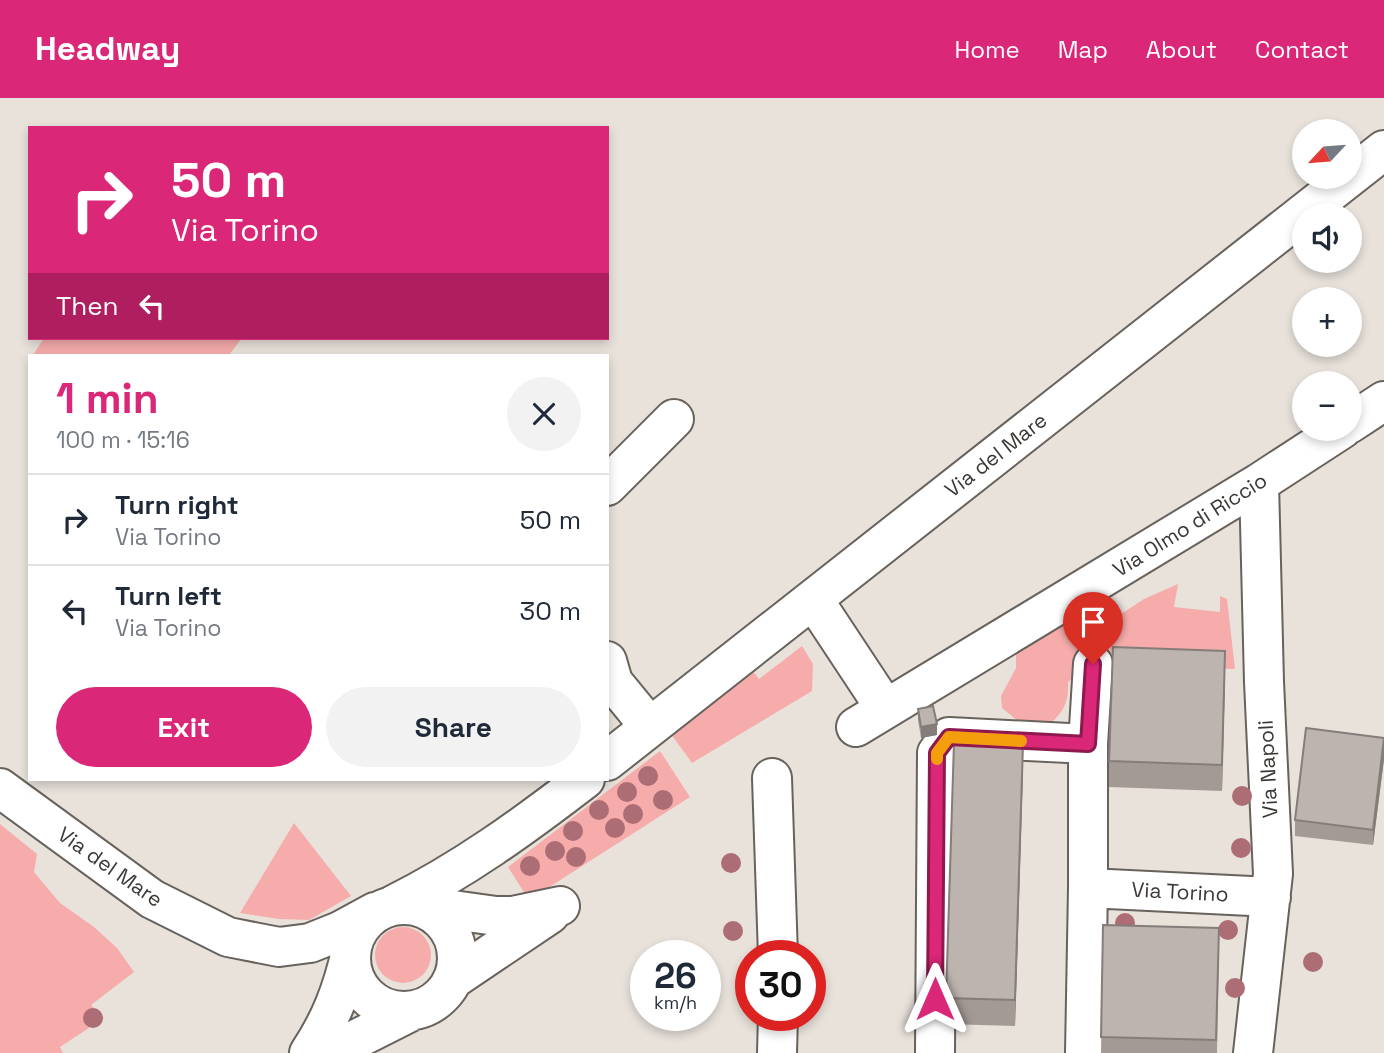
<!DOCTYPE html>
<html lang="en">
<head>
<meta charset="utf-8">
<style>
	body { margin:0; font-family:"Space Grotesk",sans-serif; background:#f2f2f3; color:#1f2937; height:100vh; display:flex; flex-direction:column; font-size:26px; white-space:nowrap }
	* { box-sizing:border-box; margin:0 }
	p { font-size:23px; color:#747a83 }
	.icon { flex:none; width:38px; height:38px; fill:none; stroke:currentColor; stroke-width:2; stroke-linecap:round; stroke-linejoin:round }
	.map { position:relative; flex:1; overflow:hidden }
	.sheet { position:absolute; left:28px; top:256px; width:581px; height:427px; display:flex; flex-direction:column; background:#fff; border-radius:0px; box-shadow:0 4px 10px #0003 }
	.sheet>* { flex:none }
	.guide { position:absolute; left:28px; top:28px; width:581px; height:214px; border-radius:0px; box-shadow:0 4px 10px #0003; background:#db2777; color:#fff; overflow:hidden }
	.needle { width:46px; rotate:244deg }
	.tools { position:absolute; left:1292px; top:21px; display:grid; gap:14px }
	.tools a { display:grid; place-items:center; width:70px; height:70px; border-radius:50%; background:#fff; box-shadow:0 4px 10px #0003; font-size:35px }
	.speed { position:absolute; left:630px; top:842px; display:flex; gap:14px; font-size:35px; font-weight:700; text-align:center }
	.speed>* { display:grid; place-content:center; width:91px; height:91px; border-radius:50%; background:#fff; box-shadow:0 4px 10px #0003; line-height:1 }
	.speed small { font-size:18px; font-weight:400 }
	.speed .limit { border:10px solid #d22; background:#fff; color:#111 }
	.pin { position:absolute; display:grid; place-items:center; width:60px; height:60px; color:#fff; margin:-72px -30px; border-radius:50% 50% 50% 0; rotate:-45deg; box-shadow:0 0 7px #0007 }
	.pin .icon { rotate:45deg }
	.me { position:absolute; width:77px; margin:-38px; rotate:0deg; stroke-linejoin:round; filter:drop-shadow(0 0 5px #0008) }
	.turn { display:flex; align-items:center; gap:24px; height:147px; padding:0 28px; font-size:32px }
	.turn .icon { width:91px; height:91px; stroke-width:2.5 }
	.turn b { display:block; font-size:49px; line-height:60px }
	.then { display:flex; align-items:center; height:66px; padding:0 28px; background:#0003; gap:14px; font-size:26px }
	.round { display:grid; place-items:center; flex:none; width:74px; height:74px; border-radius:37px; background:#f2f2f3 }
	.head { display:flex; align-items:center; justify-content:space-between; height:119px; padding:0 28px }
	h1 { font-size:42px; font-weight:700; line-height:52px; color:#db2777 }
	.button { display:flex; gap:14px; margin-top:auto; padding:14px 28px }
	.button a { flex:1; height:80px; border-radius:42px; background:#db2777; color:#fff; font-size:28px; font-weight:700; line-height:80px; text-align:center }
	.button a+a { background:#f2f2f3; color:#1f2937 }
	ul { padding:0; list-style:none }
	li { display:flex; align-items:center; gap:21px; height:91px; padding:0 28px; border-top:2px solid #e0e1e3 }
	li div { flex:1 }
	li b { display:block; font-size:26px }
	li em { font-style:normal }
	header { display:flex; align-items:center; gap:42px; box-sizing:border-box; height:98px; padding:0 35px; background:#db2777; color:#fff }
	header strong { font-size:33px }
	nav { display:flex; gap:38px; margin-inline-start:auto; font-size:24px }
	.map>svg:first-child { display:block }
	.green { fill:#f5acab }
	.lines { fill:none; stroke-linecap:round; stroke-linejoin:round }
	.minor-casing { stroke:#68625c; stroke-width:42 }
	.minor { stroke:#fff; stroke-width:38 }
	.tree { fill:#ac6d74 }
	.wall { fill:#a39a96 }
	.shaded-wall { fill:#847d7a }
	.building { fill:#bdb3af; stroke:#847d7a; stroke-width:2 }
	.route-casing { stroke:#8e194d; stroke-width:18 }
	.route { stroke:#db2777; stroke-width:12 }
	.slow { stroke:#f59e0b; stroke-width:12 }
	.labels { text-anchor:middle; stroke-width:6; stroke-linejoin:round; paint-order:stroke }
	.street-label { font-size:21px; fill:#3b3835; stroke:#fff }
</style>
</head>
<body>
<header>
<strong>Headway</strong>
<nav><a>Home</a><a>Map</a><a>About</a><a>Contact</a></nav>
</header>
<div class="map">
<svg width="1384" height="955" viewBox="0 0 1384 955">
	<rect width="100%" height="100%" fill="#e8e2db"/>
	<path class="green" d="M 44,240 L 242,240 L 229,257 L 33,257 Z
		M 1178,486 L 1174,509 L 1220,514 L 1220,498 L 1227,501 L 1235,571 L 1111,567 L 1110,540 L 1115,520 L 1144,501 Z
		M 1058,523 C 1090,535 1095,563 1068,584 C 1069,604 1064,613 1050,626 L 1019,624 L 1002,610 L 1001,598 L 1016,570 L 1016,552 Z
		M 802,548 L 813,566 L 812,593 L 692,665 L 671,636 L 752,572 L 759,581 Z
		M 660,653 L 690,699 L 529,802 L 508,769 Z
		M 294,725 L 351,798 L 309,822 L 279,821 L 240,815 Z
		M 0,726 L 37,756 L 34,774 L 60,805 L 94,829 L 117,850 L 134,874 L 91,907 L 104,920 L 60,949 L 63,955 L 0,955 Z
		M375 857a28 28 0 1 1 56 0a28 28 0 1 1-56 0Z"/>
	<g class="lines">
		<defs>
			<path id="minor" d="M 1349,326 L 1384,303
				M 607,388 L 674,321
				M 813,501 L 885,610
				M 607,563 L 613,584 L 650,629
				M 856,629 L 1259,385 L 1342,331
				M 1088,646 L 1093,566
				M 607,663 L 1384,52
				M 772,680 L 778,858
				M 0,690 L 152,801 L 228,839 L 279,849 L 310,845 L 340,833 L 375,814
				M 393,807 C 462,773 524,728 585,681
				M 417,807 L 496,818 L 512,818 L 560,808
				M351 860a53 53 0 1 1 106 0a53 53 0 1 1-106 0Z
				M 452,882 L 550,816
				M 309,955 C 331,922 342,892 351,854
				M 329,955 L 414,912
				M 777,955 L 778,917
				M 935,955 L 937,655 L 949,639 L 1088,646 L 1088,790 L 1271,799
				M 1085,955 L 1088,790
				M 1253,955 L 1273,776 L 1264,584 L 1259,385"/>
		</defs>
		<use href="#minor" class="minor-casing"/>
		<use href="#minor" class="minor"/>
	</g>
	<g class="tree">
		<circle cx="648" cy="678" r="10"/>
		<circle cx="627" cy="694" r="10"/>
		<circle cx="1242" cy="698" r="10"/>
		<circle cx="663" cy="702" r="10"/>
		<circle cx="599" cy="712" r="10"/>
		<circle cx="633" cy="716" r="10"/>
		<circle cx="615" cy="730" r="10"/>
		<circle cx="573" cy="733" r="10"/>
		<circle cx="1241" cy="750" r="10"/>
		<circle cx="555" cy="753" r="10"/>
		<circle cx="576" cy="759" r="10"/>
		<circle cx="731" cy="765" r="10"/>
		<circle cx="530" cy="768" r="10"/>
		<circle cx="1125" cy="825" r="10"/>
		<circle cx="1228" cy="832" r="10"/>
		<circle cx="733" cy="833" r="10"/>
		<circle cx="1313" cy="864" r="10"/>
		<circle cx="1235" cy="890" r="10"/>
		<circle cx="93" cy="920" r="10"/>
	</g>
	<path class="wall" d="M 1225,579 L 1222,693 L 1109,689 L 1109,663 Z
		M 918,611 L 937,637 L 921,640 L 918,622 Z
		M 1384,640 L 1384,661 L 1373,747 L 1295,738 L 1295,722 Z
		M 1023,671 L 1015,928 L 946,926 L 946,900 Z
		M 1103,827 L 1219,855 L 1217,955 L 1101,955 Z"/>
	<path class="shaded-wall" d="M 1225,553 L 1225,579 L 1222,693 L 1222,667 Z
		M 937,626 L 937,637 L 921,640 L 921,629 Z
		M 1384,645 L 1384,661 L 1373,747 L 1373,732 Z
		M 1023,646 L 1023,671 L 1015,928 L 1015,902 Z"/>
	<path class="building" d="M 1113,549 L 1225,553 L 1222,667 L 1109,663 Z
		M 933,608 L 937,626 L 921,629 L 918,611 Z
		M 1306,630 L 1384,640 L 1373,732 L 1295,722 Z
		M 954,644 L 1023,646 L 1015,902 L 946,900 Z
		M 1103,827 L 1219,830 L 1216,942 L 1101,939 Z"/>
	<g class="lines">
		<defs>
			<path id="route" d="M 935,901 L 937,655 L 949,639 L 1088,646 L 1093,566"/>
		</defs>
		<use href="#route" class="route-casing"/>
		<use href="#route" class="route"/>
		<path class="slow" d="M 937,661 L 937,655 L 949,639 L 1021,643"/>
	</g>
	<g class="labels">
		<g class="street-label">
			<text transform="translate(996 357) rotate(-38)" y="7">Via del Mare</text>
			<text transform="translate(1190 427) rotate(-32)" y="7">Via Olmo di Riccio</text>
			<text transform="translate(1268 671) rotate(-93)" y="7">Via Napoli</text>
			<text transform="translate(110 769) rotate(35)" y="7">Via del Mare</text>
			<text transform="translate(1180 794) rotate(3)" y="7">Via Torino</text>
		</g>
	</g>
</svg>
<div class="tools">
<a><svg class="needle" viewBox="-14 -14 28 28"><path d="M0-13l5 13h-10z" fill="#e53935"/><path d="M0 13l5-13h-10z" fill="#747a83"/></svg></a>
<a><svg class="icon" aria-label="sound" viewBox="0 0 24 24"><path d="M4 9h4l5-4v14l-5-4H4zM17 9q2 3 0 6"/></svg></a>
<a>+</a>
<a>−</a>
</div>
<div class="speed"><div>26<small>km/h</small></div><div class="limit">30</div></div>
<div class="pin" style="left:1093px;top:566px;background:#d93025"><svg class="icon" aria-label="arrive" viewBox="0 0 24 24"><path d="M6 21V4h12l-3 4 3 4H6"/></svg></div>
<svg class="me" style="left:935px;top:901px" viewBox="-20 -20 40 40"><path d="M0-17L14 15 0 8-14 15z" fill="#db2777" stroke="#fff" stroke-width="4"/></svg>
<div class="guide">
<div class="turn"><svg class="icon" aria-label="right" viewBox="0 0 24 24"><path d="M7 20v-9h11M14 6l5 5-5 5"/></svg><div><b>50 m</b>Via Torino</div></div>
<div class="then">Then<svg class="icon" aria-label="left" viewBox="0 0 24 24"><path d="M17 20v-9H6M10 6l-5 5 5 5"/></svg></div>
</div>
<section class="sheet">
<div class="head"><div><h1>1 min</h1><p>100 m · 15:16</p></div><a class="round"><svg class="icon" aria-label="close" viewBox="0 0 24 24"><path d="M6 6l12 12M18 6L6 18"/></svg></a></div>
<ul>
<li><svg class="icon" aria-label="right" viewBox="0 0 24 24"><path d="M7 20v-9h11M14 6l5 5-5 5"/></svg><div><b>Turn right</b><p>Via Torino</p></div><em>50 m</em></li>
<li><svg class="icon" aria-label="left" viewBox="0 0 24 24"><path d="M17 20v-9H6M10 6l-5 5 5 5"/></svg><div><b>Turn left</b><p>Via Torino</p></div><em>30 m</em></li>
</ul>
<div class="button"><a>Exit</a><a>Share</a></div>
</section>
</div>
</body>
</html>
